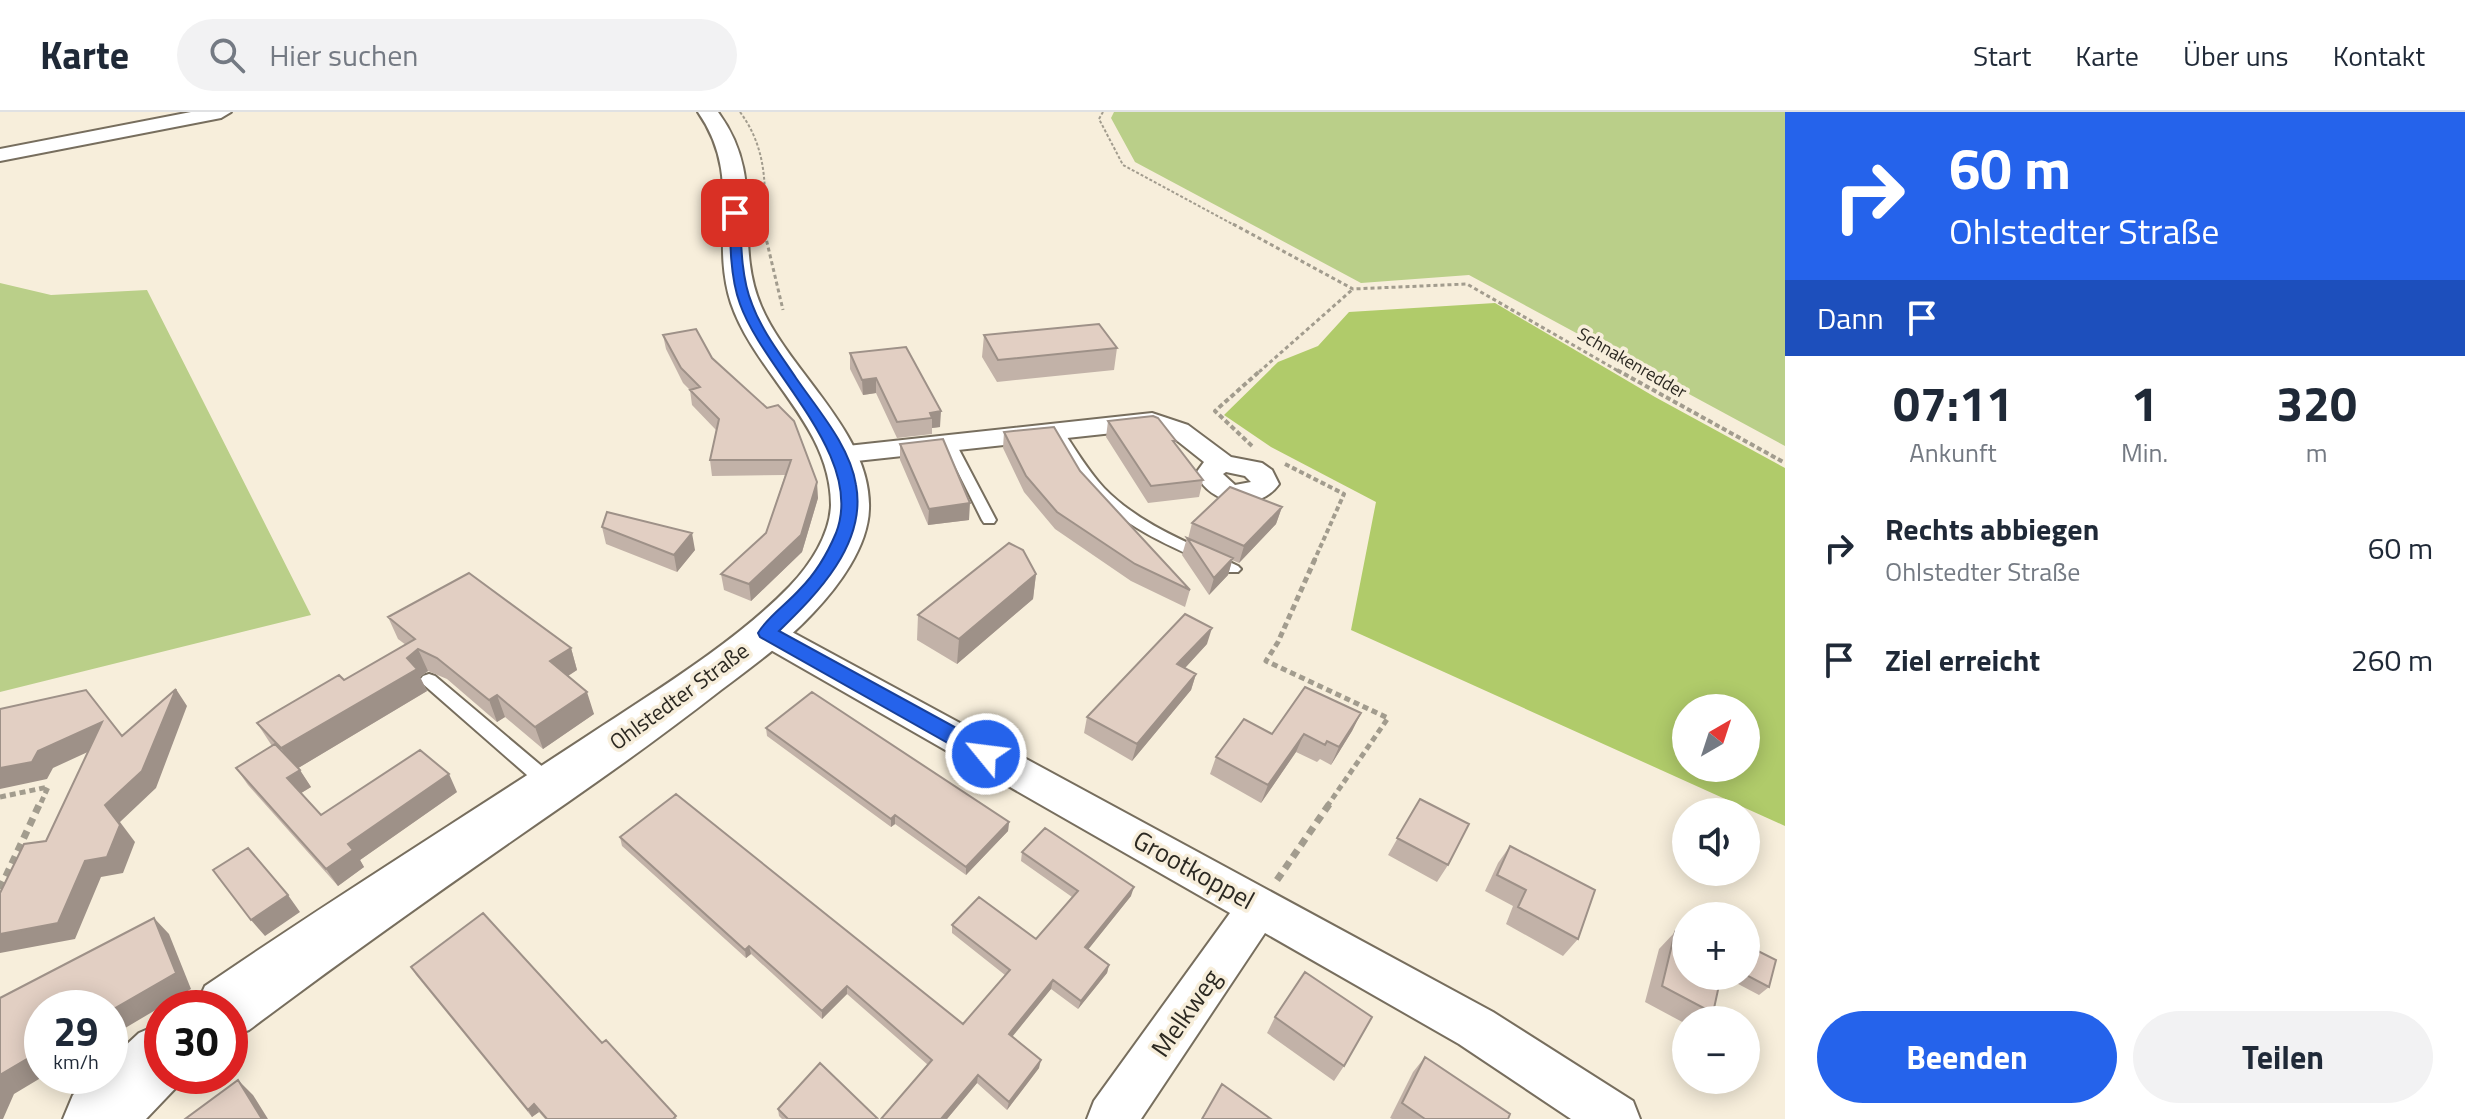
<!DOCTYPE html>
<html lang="de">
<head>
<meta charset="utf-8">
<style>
	body { margin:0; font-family:"Titillium Web",sans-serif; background:#f2f2f3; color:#1f2937; height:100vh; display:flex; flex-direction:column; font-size:30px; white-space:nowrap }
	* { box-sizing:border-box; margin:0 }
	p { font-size:26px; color:#747a83 }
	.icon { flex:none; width:44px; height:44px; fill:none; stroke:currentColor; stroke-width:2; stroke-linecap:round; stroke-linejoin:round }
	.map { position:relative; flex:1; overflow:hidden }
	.details { display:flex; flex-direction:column; background:#fff; width:680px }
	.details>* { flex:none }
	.banner { background:#2563eb; color:#fff; overflow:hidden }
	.needle { width:52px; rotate:39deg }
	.fabs { position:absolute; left:1672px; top:582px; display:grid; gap:16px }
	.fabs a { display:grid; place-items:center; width:88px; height:88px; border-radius:50%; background:#fff; box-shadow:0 4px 20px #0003; font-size:40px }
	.speed { position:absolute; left:24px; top:878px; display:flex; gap:16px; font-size:40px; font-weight:700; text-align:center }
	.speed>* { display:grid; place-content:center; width:104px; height:104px; border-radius:50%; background:#fff; box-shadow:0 4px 20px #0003; line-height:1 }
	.speed small { font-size:20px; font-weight:400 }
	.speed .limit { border:12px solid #d22; background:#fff; color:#111 }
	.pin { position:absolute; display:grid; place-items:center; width:68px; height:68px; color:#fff; margin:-34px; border-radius:16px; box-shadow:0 4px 12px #0006 }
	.me { position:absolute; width:88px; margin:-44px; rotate:299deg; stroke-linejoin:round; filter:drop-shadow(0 0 6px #0008) }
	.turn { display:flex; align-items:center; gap:28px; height:168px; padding:0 32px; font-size:36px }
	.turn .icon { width:104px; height:104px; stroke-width:2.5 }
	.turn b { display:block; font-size:56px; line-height:68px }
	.then { display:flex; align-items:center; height:76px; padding:0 32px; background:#0003; gap:16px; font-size:30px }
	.eta { display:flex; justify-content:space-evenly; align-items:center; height:136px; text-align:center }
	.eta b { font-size:48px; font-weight:700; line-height:56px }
	.action { display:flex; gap:16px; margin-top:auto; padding:16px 32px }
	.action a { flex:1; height:92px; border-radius:48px; background:#2563eb; color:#fff; font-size:32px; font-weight:700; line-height:92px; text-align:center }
	.action a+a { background:#f2f2f3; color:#1f2937 }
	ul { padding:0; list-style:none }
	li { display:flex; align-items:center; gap:24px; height:112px; padding:0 32px }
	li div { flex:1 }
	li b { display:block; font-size:30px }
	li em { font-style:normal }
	header { display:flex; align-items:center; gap:48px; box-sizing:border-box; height:112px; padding:0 40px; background:#fff; border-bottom:2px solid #e0e1e3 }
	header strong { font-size:38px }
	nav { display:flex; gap:44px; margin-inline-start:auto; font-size:28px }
	.search { width:560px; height:72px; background:#f2f2f3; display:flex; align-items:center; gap:20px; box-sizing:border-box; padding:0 28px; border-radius:44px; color:#747a83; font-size:30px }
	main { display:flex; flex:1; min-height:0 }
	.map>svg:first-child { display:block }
	.green { fill:#bacf89 }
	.forest { fill:#b0cb6a; fill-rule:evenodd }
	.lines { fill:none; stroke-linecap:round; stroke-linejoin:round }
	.lane-casing { stroke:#776e5e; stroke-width:4 }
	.street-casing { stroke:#776e5e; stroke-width:4 }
	.secondary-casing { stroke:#776e5e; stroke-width:4 }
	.path-far4 { stroke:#a29c8e; stroke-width:2; stroke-dasharray:3 2; stroke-linecap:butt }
	.path-far3 { stroke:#a29c8e; stroke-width:3; stroke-dasharray:4 3; stroke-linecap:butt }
	.path-far2 { stroke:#a29c8e; stroke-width:4; stroke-dasharray:5 3; stroke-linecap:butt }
	.path-far1 { stroke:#a29c8e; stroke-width:5; stroke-dasharray:6 4; stroke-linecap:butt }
	.path { stroke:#a29c8e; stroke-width:7; stroke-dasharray:8 6; stroke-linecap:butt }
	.lane { fill:#fff; fill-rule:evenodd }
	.street { fill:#fff; fill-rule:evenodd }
	.secondary { fill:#fff; fill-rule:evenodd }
	.wall { fill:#c2b2a8 }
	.shaded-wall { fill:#9e9188 }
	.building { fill:#e2cfc3; stroke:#9e9188; stroke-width:2 }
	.route { fill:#2563eb; stroke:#184099; stroke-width:2 }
	.labels { text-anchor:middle; stroke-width:7; stroke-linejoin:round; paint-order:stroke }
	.far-street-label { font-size:18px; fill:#2c2922; stroke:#f7eedb }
	.street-label { font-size:22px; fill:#2c2922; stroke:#f7eedb }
	.near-street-label { font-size:26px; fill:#2c2922; stroke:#f7eedb }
</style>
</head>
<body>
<header>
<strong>Karte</strong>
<div class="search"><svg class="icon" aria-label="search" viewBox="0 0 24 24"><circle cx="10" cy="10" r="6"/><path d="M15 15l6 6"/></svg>Hier suchen</div>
<nav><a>Start</a><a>Karte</a><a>Über uns</a><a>Kontakt</a></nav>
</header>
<main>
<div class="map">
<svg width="1785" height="1007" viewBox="0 0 1785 1007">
	<rect width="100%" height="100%" fill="#f7eedb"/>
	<path class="green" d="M 1114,0 L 1785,0 L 1785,334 L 1469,163 L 1361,171 L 1135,50 L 1111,6 Z
		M 0,171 L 51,183 L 147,178 L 311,503 L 0,580 Z"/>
	<path class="forest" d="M 1495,191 L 1655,285 L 1785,356 L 1785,714 L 1351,518 L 1376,390 L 1271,335 L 1224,303 L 1278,250 L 1318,234 L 1349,200 ZM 1686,596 L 1746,596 L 1746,656 L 1686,656 Z"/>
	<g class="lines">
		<defs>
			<path id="lane" d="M 1056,314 L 1060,315 C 1075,336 1087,358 1104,376 C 1141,414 1192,432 1238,454 L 1241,457 L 1238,460 L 1228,460 C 1180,438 1129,420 1093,380 C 1076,362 1064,339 1050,318 Z
				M 949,326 L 955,330 L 996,408 L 994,411 L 984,411 L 982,408 L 943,330 Z
				M 429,562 L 435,564 L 557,667 L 560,672 L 557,677 L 550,680 L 543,677 L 423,572 L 420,568 L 423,564 Z"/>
			<path id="street" d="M 1152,301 L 1188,313 L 1231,345 L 1262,351 L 1272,358 L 1279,372 C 1258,402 1209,393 1196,361 L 1204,350 L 1170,323 L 1150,317 L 838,351 L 829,349 L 825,343 L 829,337 L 838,335 ZM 1226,360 L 1245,364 L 1251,370 L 1235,373 L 1223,362 Z
				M 767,510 L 779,513 L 1493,900 L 1633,989 L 1640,1007 L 1571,1007 L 1459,932 L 1265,821 L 1141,1007 L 1087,1007 L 1094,989 L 1230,801 L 755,529 L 751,521 L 755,513 Z"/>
			<path id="secondary" d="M 191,0 L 231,0 L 221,6 L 0,49 L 0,37 Z
				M 698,0 L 718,0 C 768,68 732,126 761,194 C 789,260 872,321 869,397 C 868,435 838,475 813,501 C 786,530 753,554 721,578 C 671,617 620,654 568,690 C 461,764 354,839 249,918 L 230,925 L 230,896 L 195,896 L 205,874 C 329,789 456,710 581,628 C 649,583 734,532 790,474 C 810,453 830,423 831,393 C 831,313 755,262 731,191 C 709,123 744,66 698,0 Z
				M 162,911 L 162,964 L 187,964 L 146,1007 L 63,1007 L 73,983 L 93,964 L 110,964 L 110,948 L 139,921 Z"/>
		</defs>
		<use href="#lane" class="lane-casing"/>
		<use href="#street" class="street-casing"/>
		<use href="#secondary" class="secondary-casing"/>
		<path class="path-far4" d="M 740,0 C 760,27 765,55 765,88
			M 1103,0 L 1099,7 L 1123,53 L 1236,114"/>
		<path class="path-far3" d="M 1233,112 L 1353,177 L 1467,172 L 1620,260
			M 765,122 L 783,198
			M 1259,260 L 1353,177"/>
		<path class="path-far2" d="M 1617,258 L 1785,351
			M 1252,334 L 1215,299 L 1261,258
			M 1285,352 L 1344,382 L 1314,449"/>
		<path class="path-far1" d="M 1315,447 L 1278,530 L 1266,549 L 1388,606 L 1328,693
			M 0,685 L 48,675 L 40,693"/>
		<path class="path" d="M 1277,768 L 1330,691
			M 0,777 L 40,691"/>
		<use href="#lane" class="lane"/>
		<use href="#street" class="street"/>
		<use href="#secondary" class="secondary"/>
	</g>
	<path class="wall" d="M 663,223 L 712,246 L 767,296 L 818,386 L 802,440 L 751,489 L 724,478 L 721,462 L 766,421 L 785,363 L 712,364 L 710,348 L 716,318 L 692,293 L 690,278 L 683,271 L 666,237 Z
		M 984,223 L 1117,236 L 1114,258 L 997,270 L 982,245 Z
		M 906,235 L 940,315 L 932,316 L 932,322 L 897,326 L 876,281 L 863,283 L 850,257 L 850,241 Z
		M 1108,309 L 1176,329 L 1175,331 L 1203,368 L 1199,385 L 1148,391 L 1106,325 Z
		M 1004,320 L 1080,359 L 1190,478 L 1185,495 L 1131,469 L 1055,417 L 1024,380 L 1003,336 Z
		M 900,332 L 969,408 L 928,413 L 900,348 Z
		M 1282,395 L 1276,412 L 1239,451 L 1232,448 L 1228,463 L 1209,483 L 1182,443 L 1187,426 L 1188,427 L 1192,411 Z
		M 602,415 L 695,438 L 677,460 L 606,432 Z
		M 1036,462 L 1033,487 L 957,552 L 917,528 L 918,503 Z
		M 388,505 L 571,536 L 577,558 L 568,564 L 594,602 L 543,637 L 505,605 L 497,610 L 447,567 L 428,559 L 420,565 L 427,579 L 298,656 L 311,675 L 301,681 L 321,703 L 457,680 L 360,748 L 364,755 L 338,774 L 248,673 L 236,656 L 272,634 L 257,611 L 344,568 L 406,533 L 398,527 Z
		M 1207,532 L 1185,556 L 1196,562 L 1191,578 L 1132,649 L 1084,621 L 1087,605 Z
		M 1361,601 L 1352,619 L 1331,653 L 1320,647 L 1317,650 L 1296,640 L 1261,691 L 1210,662 L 1216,645 L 1272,622 Z
		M 766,616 L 1009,710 L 1008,719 L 966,763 L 895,712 L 891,715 L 767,624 Z
		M 1420,687 L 1448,753 L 1437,770 L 1388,743 Z
		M 620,725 L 963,912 L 1005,863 L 952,821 L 952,813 L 1036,827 L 1072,785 L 1021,749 L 1022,740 L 1131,784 L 1088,837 L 1109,853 L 1107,861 L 1078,897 L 1051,877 L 1012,924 L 1039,956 L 1007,998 L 977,971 L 947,1007 L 881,1007 L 928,953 L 847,882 L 822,907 L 751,842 L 746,846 L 622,734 Z
		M 1510,734 L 1578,827 L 1563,844 L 1506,812 L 1513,794 L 1485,779 L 1498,751 Z
		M 1675,820 L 1713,901 L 1705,908 L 1686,908 L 1686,912 L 1645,890 L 1659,837 Z
		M 1746,833 L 1769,875 L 1759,883 L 1723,864 L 1746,864 Z
		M 411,855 L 602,931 L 677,1007 L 545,1007 L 539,1000 L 532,1005 L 416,863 Z
		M 1275,905 L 1344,954 L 1334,969 L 1267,921 Z
		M 1425,945 L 1508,1007 L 1392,1007 L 1390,1006 L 1413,960 Z
		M 778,997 L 878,1007 L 782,1007 L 779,1004 Z"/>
	<path class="shaded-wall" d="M 876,266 L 876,281 L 863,283 L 862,268 Z
		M 941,299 L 940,315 L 932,316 L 932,306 L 930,301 Z
		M 817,370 L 818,386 L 802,440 L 751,489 L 749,472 Z
		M 970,391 L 969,408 L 928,413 L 929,397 Z
		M 1282,395 L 1276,412 L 1239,451 L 1244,434 Z
		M 692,421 L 695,438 L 677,460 L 674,443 Z
		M 1233,446 L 1228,463 L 1209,483 L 1214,466 Z
		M 1036,462 L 1033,487 L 957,552 L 959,527 Z
		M 1212,516 L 1207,532 L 1173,569 L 1177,552 Z
		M 571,536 L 577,558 L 557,571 L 550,549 Z
		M 418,537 L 428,559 L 420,565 L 427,579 L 295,658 L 281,636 Z
		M 1196,562 L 1191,578 L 1132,649 L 1137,632 Z
		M 176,577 L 187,594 L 156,676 L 120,710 L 135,730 L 123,761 L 101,765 L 75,827 L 0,841 L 0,822 Z
		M 587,580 L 594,602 L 543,637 L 535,615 Z
		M 497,583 L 505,605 L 497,610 L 489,588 Z
		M 1361,601 L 1352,619 L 1331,653 L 1339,635 Z
		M 102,610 L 116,627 L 53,656 L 47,667 L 0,677 L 0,656 Z
		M 1304,622 L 1296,640 L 1261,691 L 1268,673 Z
		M 300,658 L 311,675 L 298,683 L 287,666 Z
		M 449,662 L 457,680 L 360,748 L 364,755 L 338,774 L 326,757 L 348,732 Z
		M 895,703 L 895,712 L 891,715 L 891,707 Z
		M 1009,710 L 1008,719 L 966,763 L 966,755 Z
		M 1134,775 L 1131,784 L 1083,844 L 1085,835 Z
		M 288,783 L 300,800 L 265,824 L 251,808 Z
		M 154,806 L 169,822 L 191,877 L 110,925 L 110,899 Z
		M 749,834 L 751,842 L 746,846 L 745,838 Z
		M 1109,853 L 1107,861 L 1078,897 L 1081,889 Z
		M 1053,868 L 1051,877 L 1008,930 L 1009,922 Z
		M 847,874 L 847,882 L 822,907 L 822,899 Z
		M 42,938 L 42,964 L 44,964 L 14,982 L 3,1007 L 0,1007 L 0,963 Z
		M 1041,948 L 1039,956 L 1007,998 L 1009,990 Z
		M 978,963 L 977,971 L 947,1007 L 941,1007 Z
		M 238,968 L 253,983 L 268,1007 L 262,1007 Z
		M 534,992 L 539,1000 L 532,1005 L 528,998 Z"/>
	<path class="building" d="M 1099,212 L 1117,236 L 998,248 L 984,223 Z
		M 696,217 L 712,246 L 767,296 L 778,293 L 794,309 L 817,370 L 801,423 L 749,472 L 721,462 L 766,421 L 791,348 L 710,348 L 719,307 L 690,278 L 700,275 L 681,256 L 663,223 Z
		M 906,235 L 941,299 L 930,301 L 932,306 L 897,310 L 876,266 L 862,268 L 850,241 Z
		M 1153,304 L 1158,306 L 1176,329 L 1173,329 L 1203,368 L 1151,374 L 1108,309 Z
		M 1054,315 L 1080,359 L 1190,478 L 1135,452 L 1057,400 L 1026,364 L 1004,320 Z
		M 943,327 L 970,391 L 929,397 L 900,332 Z
		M 1230,375 L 1282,395 L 1244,434 L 1192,411 Z
		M 607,400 L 692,421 L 674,443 L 602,415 Z
		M 1187,426 L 1233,446 L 1214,466 Z
		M 1009,431 L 1023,438 L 1036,462 L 959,527 L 918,503 Z
		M 469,461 L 571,536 L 550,549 L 587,580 L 535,615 L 497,583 L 489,588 L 437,546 L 418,537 L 407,546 L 417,557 L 281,636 L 257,611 L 339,563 L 344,568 L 415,527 L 388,505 Z
		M 1185,502 L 1212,516 L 1177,552 L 1196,562 L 1137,632 L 1087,605 Z
		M 1305,575 L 1361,601 L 1339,635 L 1327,629 L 1325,633 L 1304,622 L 1268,673 L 1216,645 L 1244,607 L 1272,622 Z
		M 176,577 L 142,659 L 105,693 L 120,713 L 107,745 L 85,749 L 58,811 L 0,822 L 0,781 L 24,732 L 46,729 L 102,610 L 38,639 L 32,650 L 0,656 L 0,597 L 86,578 L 122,624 Z
		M 812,580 L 1009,710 L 966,755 L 895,703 L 891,707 L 766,616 Z
		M 275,632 L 300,658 L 287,666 L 321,703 L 420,638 L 449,662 L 348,732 L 353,738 L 326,757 L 236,656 Z
		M 676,682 L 963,912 L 1010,858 L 952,813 L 979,785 L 1036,827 L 1078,779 L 1022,740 L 1045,716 L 1134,775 L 1085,835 L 1109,853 L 1081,889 L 1053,868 L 1009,922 L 1041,948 L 1009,990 L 978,963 L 941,1007 L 881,1007 L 932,948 L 847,874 L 822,899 L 749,834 L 745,838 L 620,725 Z
		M 1420,687 L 1469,712 L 1448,753 L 1397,726 Z
		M 1510,734 L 1595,778 L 1578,827 L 1518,795 L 1526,778 L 1497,763 Z
		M 248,736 L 288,783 L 251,808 L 213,758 Z
		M 483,801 L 602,931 L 606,928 L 676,1004 L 673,1007 L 547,1007 L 534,992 L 528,998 L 411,855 Z
		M 154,806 L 176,861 L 110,899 L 110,896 L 42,896 L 42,938 L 0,963 L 0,886 Z
		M 1675,820 L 1686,826 L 1686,864 L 1721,864 L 1713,901 L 1662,874 Z
		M 1746,833 L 1776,848 L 1769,875 L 1746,863 Z
		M 1305,860 L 1372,905 L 1344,954 L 1275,905 Z
		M 1425,945 L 1510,1002 L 1508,1007 L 1425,1007 L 1402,991 Z
		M 820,951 L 878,1007 L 788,1007 L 778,997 Z
		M 238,968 L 262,1007 L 185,1007 Z
		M 1222,972 L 1271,1007 L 1202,1007 Z"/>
	<path class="route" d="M 735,98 L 740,101 C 741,130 741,166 752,192 C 762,219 780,242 796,266 C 818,298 850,334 856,373 C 867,432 817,482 779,519 L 993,636 L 996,642 L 993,648 L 978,648 L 760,525 L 758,521 C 768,504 787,492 800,477 C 815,462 828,440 836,421 C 866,344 764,260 740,192 C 730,165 730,129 730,101 Z"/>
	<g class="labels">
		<g class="far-street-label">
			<text transform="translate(1632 251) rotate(30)" y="6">Schnakenredder</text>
		</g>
		<g class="street-label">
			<text transform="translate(679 584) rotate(-36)" y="8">Ohlstedter Straße</text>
		</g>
		<g class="near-street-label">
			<text transform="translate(1194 758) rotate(29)" y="9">Grootkoppel</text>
			<text transform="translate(1186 901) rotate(-55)" y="9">Melkweg</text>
		</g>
	</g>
</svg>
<div class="fabs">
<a><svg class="needle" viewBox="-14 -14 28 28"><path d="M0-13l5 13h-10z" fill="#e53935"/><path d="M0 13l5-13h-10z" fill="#747a83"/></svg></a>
<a><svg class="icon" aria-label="sound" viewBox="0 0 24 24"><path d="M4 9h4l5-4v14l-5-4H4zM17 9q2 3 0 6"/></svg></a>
<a>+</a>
<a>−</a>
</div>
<div class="speed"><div>29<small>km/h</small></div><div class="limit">30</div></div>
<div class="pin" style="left:735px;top:101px;background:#d93025"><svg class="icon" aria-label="arrive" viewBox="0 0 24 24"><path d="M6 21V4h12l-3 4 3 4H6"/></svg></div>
<svg class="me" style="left:986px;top:642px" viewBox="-20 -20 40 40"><circle r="17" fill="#2563eb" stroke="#fff" stroke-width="3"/><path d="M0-11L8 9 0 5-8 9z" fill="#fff"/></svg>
</div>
<section class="details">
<div class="banner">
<div class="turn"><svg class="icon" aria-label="right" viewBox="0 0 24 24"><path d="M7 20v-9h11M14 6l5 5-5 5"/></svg><div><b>60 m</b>Ohlstedter Straße</div></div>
<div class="then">Dann<svg class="icon" aria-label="arrive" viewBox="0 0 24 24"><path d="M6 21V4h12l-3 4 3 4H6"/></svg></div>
</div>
<div class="eta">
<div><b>07:11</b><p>Ankunft</p></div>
<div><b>1</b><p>Min.</p></div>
<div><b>320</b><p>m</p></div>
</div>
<ul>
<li><svg class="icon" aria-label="right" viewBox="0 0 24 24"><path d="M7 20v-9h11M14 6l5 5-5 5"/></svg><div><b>Rechts abbiegen</b><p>Ohlstedter Straße</p></div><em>60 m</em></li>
<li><svg class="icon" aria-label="arrive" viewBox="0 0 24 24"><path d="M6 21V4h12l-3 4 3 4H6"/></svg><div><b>Ziel erreicht</b></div><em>260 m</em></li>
</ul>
<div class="action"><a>Beenden</a><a>Teilen</a></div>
</section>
</main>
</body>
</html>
